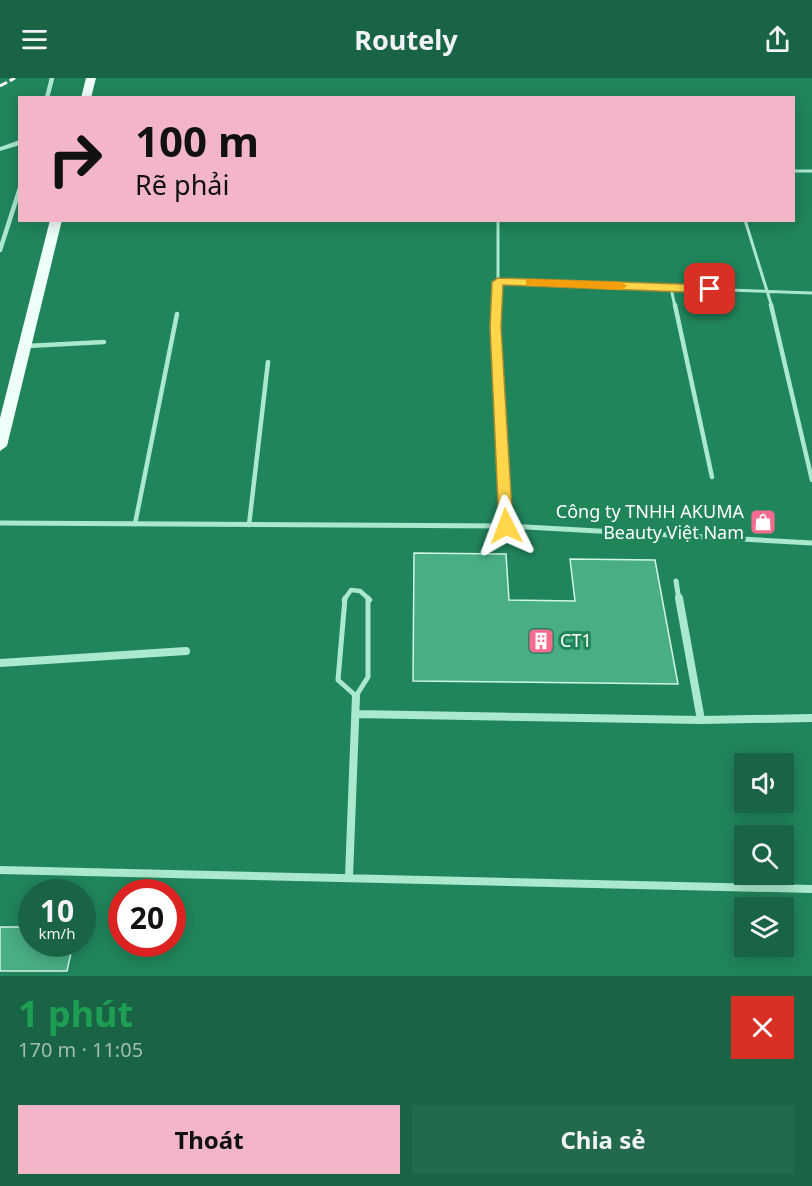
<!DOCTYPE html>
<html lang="vi">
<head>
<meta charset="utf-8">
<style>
	body { margin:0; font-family:"Noto Sans",sans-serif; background:#226a4b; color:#f1f3f6; height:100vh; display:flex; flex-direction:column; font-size:22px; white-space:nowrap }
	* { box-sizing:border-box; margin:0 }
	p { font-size:20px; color:#9fbdb2 }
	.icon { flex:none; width:33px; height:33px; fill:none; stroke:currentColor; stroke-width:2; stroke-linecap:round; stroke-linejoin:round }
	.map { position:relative; height:898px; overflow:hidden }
	.sheet { display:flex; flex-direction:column; background:#196444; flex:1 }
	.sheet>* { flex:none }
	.top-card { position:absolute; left:18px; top:18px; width:777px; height:126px; border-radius:0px; box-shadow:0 3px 15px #0003; background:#f3b6c9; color:#111; overflow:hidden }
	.fabs { position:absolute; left:734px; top:675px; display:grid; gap:12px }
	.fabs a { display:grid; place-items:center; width:60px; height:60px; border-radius:0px; background:#196444; box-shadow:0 3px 15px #0003; font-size:30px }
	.speed { position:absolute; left:18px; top:801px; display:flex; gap:12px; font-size:30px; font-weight:700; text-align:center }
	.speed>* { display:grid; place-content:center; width:78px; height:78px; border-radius:50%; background:#196444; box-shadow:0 3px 15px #0003; line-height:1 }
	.speed small { font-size:15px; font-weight:400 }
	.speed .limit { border:9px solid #d22; background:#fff; color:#111 }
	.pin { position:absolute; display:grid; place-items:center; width:51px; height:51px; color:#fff; margin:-26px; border-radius:12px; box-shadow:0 3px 9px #0006 }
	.me { position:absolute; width:66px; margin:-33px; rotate:357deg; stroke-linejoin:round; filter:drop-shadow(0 0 4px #0008) }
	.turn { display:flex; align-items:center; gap:21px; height:126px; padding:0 18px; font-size:27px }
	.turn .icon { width:78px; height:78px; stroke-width:2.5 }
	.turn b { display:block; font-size:42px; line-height:51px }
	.round { display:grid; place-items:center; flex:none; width:63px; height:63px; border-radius:0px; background:#226a4b }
	.summary { display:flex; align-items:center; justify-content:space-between; height:102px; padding:0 18px }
	h1 { font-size:36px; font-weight:700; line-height:45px; color:#1e9e55 }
	.cta { display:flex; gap:12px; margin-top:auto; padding:12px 18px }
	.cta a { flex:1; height:69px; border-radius:0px; background:#f3b6c9; color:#111; font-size:24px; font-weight:700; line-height:69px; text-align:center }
	.cta a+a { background:#226a4b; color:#f1f3f6 }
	header { display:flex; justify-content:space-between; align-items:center; height:78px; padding:0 18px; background:#196444; font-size:27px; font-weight:700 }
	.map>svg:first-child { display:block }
	.building { fill:#4aae83; stroke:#cff7e5; stroke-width:1.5 }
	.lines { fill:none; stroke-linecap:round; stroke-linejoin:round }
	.service-far2 { stroke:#aae9ce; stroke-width:3 }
	.service-far1 { stroke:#aae9ce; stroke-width:4.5 }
	.service { stroke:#aae9ce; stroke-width:5 }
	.minor-far2 { stroke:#aae9ce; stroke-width:4.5 }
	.minor-far1 { stroke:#aae9ce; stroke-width:5 }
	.minor { stroke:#aae9ce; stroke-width:8 }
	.tertiary { fill:#aae9ce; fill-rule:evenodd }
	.primary { fill:#eefef8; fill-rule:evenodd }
	.rail { stroke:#fff; stroke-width:3; stroke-dasharray:8 3; stroke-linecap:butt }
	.route { fill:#ffd54a; stroke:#a68a30; stroke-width:1.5 }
	.slow { fill:#f59e0b }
	.labels { text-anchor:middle; stroke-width:6; stroke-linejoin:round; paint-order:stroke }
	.poi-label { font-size:18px; fill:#fff; stroke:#21855b; text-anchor:end }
</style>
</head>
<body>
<header><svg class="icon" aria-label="menu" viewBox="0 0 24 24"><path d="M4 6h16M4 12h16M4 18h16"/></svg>Routely<svg class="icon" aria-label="share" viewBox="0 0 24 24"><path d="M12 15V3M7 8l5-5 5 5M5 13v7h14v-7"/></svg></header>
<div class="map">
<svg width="812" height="898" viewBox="0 0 812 898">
	<rect width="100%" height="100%" fill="#21855b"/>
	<path class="building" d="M 414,475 L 506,476 L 509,522 L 575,523 L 570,481 L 655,482 L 678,606 L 413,603 Z
		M 0,849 L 32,849 L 32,866 L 73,866 L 67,893 L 0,893 Z"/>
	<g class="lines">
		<path class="service-far2" d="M 794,93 L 812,93
			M 498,142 L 498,204
			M 745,142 L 772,229
			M 671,210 L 675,229
			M 497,229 L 498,204 L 812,215"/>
		<path class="service-far1" d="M 497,227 L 496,249 L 506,448
			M 675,227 L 712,399
			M 771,227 L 812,402
			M 27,268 L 104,264
			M 135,446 L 177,236
			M 249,447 L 268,284
			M 344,522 L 351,512 L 360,513 L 370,522"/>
		<path class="service" d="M 345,520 L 338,602 L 356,618 L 368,599 L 368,520"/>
		<path class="minor-far2" d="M 47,20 L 52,0
			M 0,172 L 20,110"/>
		<path class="minor-far1" d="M 0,445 L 506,448 L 812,465
			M 676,503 L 679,522"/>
		<path class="minor" d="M 679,520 L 701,642
			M 0,585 L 186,573
			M 356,636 L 701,642 L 812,640
			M 0,792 L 812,811
			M 349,799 L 356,618"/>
		<path class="tertiary" d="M 17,63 L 20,63 L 20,67 L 0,73 L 0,69 Z"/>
		<path class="primary" d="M 86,0 L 96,0 L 91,20 L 81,20 Z
			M 50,142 L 62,142 L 7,368 L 0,373 L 0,340 Z"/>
		<path class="rail" d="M 0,8 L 15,0"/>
	</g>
	<path class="route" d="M 498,200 L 710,207 L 715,211 L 710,215 L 503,207 L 501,249 L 513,448 L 511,452 L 501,452 L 499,448 L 490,249 L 492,204 Z"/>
	<path class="slow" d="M 530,201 L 621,204 L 627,208 L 621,212 L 526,207 L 526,202 Z"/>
	<defs>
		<symbol id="shop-square" viewBox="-11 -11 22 22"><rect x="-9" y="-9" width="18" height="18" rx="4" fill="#f66c91" stroke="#21855b"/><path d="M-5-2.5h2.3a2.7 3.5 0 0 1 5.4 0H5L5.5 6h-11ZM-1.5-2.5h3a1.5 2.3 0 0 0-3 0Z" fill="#fff"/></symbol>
		<symbol id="building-square" viewBox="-11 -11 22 22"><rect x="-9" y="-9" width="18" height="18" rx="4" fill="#f66c91" stroke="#21855b"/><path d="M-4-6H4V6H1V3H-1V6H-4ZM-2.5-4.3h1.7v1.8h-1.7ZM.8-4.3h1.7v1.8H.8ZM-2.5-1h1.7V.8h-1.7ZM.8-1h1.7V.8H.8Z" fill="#fff"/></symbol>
	</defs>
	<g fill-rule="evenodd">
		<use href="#shop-square" x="748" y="429" width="30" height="30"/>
		<use href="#building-square" x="526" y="548" width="30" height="30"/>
	</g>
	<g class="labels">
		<g class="poi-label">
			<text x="744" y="440">Công ty TNHH AKUMA<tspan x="744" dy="21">Beauty Việt Nam</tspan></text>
			<text x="560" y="569" text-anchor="start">CT1</text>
		</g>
	</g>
</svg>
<div class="fabs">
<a><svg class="icon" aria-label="sound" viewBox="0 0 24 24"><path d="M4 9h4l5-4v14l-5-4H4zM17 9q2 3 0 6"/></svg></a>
<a><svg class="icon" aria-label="search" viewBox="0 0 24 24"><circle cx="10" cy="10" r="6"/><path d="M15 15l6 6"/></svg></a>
<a><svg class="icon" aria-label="layers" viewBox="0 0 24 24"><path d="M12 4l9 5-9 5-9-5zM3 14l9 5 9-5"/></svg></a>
</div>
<div class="speed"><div>10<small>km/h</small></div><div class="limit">20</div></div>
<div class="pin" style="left:710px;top:211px;background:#d93025"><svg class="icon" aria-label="arrive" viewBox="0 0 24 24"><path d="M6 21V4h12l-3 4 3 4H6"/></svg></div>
<svg class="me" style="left:506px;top:448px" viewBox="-20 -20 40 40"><path d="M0-17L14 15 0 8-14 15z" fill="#ffd54a" stroke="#fff" stroke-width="4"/></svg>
<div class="top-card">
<div class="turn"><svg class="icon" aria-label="right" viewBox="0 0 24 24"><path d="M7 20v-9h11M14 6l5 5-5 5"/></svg><div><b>100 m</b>Rẽ phải</div></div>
</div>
</div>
<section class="sheet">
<div class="summary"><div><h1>1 phút</h1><p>170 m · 11:05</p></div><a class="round" style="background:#d93025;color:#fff"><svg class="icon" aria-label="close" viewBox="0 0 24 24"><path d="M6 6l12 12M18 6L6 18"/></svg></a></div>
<div class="cta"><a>Thoát</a><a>Chia sẻ</a></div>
</section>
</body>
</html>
